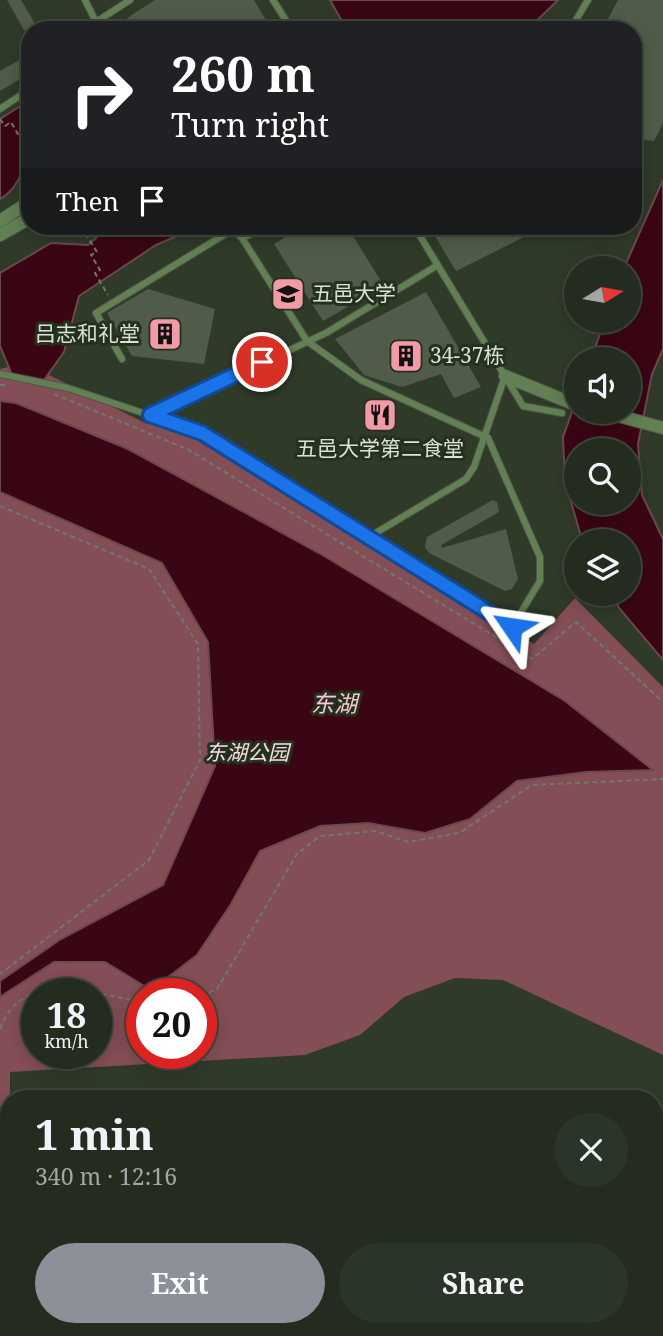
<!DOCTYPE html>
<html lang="en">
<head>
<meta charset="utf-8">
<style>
	body { margin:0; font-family:"Noto Serif","Noto Sans SC",serif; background:#2b3428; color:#f1f3f6; height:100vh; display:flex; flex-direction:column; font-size:26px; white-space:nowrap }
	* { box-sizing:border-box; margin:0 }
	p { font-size:23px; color:#a3a7a4 }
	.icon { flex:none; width:38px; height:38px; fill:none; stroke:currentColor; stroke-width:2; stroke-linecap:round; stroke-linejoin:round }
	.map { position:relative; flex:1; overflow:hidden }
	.details { position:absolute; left:0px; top:1090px; width:663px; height:247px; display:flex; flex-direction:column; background:#232c1f; border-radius:28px 28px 0 0; box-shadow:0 4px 18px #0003,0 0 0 2px #40483d }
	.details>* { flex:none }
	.banner { position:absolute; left:21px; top:21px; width:621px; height:214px; border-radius:28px; box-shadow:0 4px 18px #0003,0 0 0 2px #40483d; background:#202124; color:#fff; overflow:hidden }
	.needle { width:46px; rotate:79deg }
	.controls { position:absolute; left:564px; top:256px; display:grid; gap:14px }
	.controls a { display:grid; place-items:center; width:77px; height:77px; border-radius:50%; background:#232c1f; box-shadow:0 4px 18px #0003,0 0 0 2px #40483d; font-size:35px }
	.speed { position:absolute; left:21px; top:978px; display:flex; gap:14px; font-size:35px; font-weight:700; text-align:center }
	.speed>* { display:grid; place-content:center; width:91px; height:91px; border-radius:50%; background:#232c1f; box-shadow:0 4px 18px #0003,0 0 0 2px #40483d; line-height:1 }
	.speed small { font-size:18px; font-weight:400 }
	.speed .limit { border:10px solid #d22; background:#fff; color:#111 }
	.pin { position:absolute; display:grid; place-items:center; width:60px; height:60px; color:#fff; margin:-30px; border:4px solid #fff; border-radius:50%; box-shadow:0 2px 7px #0007 }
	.me { position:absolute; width:77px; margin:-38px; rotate:302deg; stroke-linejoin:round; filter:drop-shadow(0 0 5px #0008) }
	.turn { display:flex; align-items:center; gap:24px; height:147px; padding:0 35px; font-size:32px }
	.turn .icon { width:91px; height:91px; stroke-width:2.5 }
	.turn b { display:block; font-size:49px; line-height:60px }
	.then { display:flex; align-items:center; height:66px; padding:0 35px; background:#0003; gap:14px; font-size:26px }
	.round { display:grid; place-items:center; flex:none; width:74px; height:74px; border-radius:37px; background:#2b3428 }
	.summary { display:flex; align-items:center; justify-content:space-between; height:119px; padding:0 35px }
	h1 { font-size:42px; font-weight:700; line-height:52px }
	.primary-button { display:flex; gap:14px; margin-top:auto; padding:14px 35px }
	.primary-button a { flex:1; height:80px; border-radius:42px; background:#8c9099; color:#fff; font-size:28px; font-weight:700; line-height:80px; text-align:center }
	.primary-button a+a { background:#2b3428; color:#f1f3f6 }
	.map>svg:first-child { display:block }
	.green { fill:#844e56; fill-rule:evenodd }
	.water { fill:#3b0614; stroke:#6b484e; stroke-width:2; fill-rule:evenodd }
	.building { fill:#505c49 }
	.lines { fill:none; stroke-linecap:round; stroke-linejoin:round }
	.lane-casing { stroke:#4e5848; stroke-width:8 }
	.street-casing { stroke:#4e5848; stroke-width:14 }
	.secondary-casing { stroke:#4e5848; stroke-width:16 }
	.path { stroke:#70796b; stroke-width:2; stroke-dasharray:5 3.5; stroke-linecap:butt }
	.lane { stroke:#638054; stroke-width:6 }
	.street { stroke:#638054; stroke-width:12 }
	.secondary { stroke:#7ba862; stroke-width:14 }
	.route-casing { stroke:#114b97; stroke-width:18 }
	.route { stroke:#1a73e8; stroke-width:12 }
	.labels { text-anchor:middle; stroke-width:6; stroke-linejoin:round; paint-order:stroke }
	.poi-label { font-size:21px; fill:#dae1d7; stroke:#25301f; text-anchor:start }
	.park-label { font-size:21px; font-style:italic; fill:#f4dcdf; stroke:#25301f }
	.water-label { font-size:23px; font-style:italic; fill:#f6c8cd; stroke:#25301f }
</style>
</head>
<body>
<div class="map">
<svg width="663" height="1336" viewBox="0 0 663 1336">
	<rect width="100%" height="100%" fill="#2f3a29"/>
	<path class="green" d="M 25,363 L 145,423 L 201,435 L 534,644 L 575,598 L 663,687 L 663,1055 L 503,980 L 455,978 L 404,997 L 360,1035 L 305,1055 L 10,1072 L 9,1328 L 24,1328 L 24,1336 L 0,1336 L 0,369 ZM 37,994 L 96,994 L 96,1054 L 37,1054 ZM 142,994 L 201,994 L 201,1054 L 142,1054 Z"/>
	<path class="water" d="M 330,0 L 558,0 L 527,30 L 347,30 Z
		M 30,100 C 30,131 31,182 0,199 L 0,119 Z
		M 663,180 L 663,349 L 652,374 L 638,444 L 642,495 L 663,539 L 663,660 L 619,608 L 611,593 L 628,593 L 628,541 L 584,541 L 581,536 L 565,482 L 563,437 L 576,401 L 576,411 L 628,411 L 628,359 L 591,359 L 605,320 L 628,320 L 628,268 L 624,268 ZM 576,450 L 628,450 L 628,502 L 576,502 Z
		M 109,226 L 198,227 L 156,245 L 79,296 L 64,352 L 44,380 L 12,375 L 0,346 L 0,273 L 51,243 L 88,245 Z
		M 0,401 L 16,403 L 128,449 L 319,553 L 565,701 L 653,770 L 586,772 L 517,781 L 470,819 L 425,833 L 368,823 L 320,826 L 260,851 L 231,904 L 197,955 L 151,990 L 105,962 L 54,962 L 0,997 L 0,981 L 61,939 L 163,885 L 215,766 L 208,642 L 162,563 L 0,492 Z"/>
	<path class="building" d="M 7,0 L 21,0 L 39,30 L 24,30 Z
		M 155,0 L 254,0 L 272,30 L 134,30 L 127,18 Z
		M 618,0 L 663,0 L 663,123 L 654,141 L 634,139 L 634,30 L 602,30 Z
		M 30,54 L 30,73 L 0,91 L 0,71 Z
		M 303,226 L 347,226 L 384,286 L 323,321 L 274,244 Z
		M 429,226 L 546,226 L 456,271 Z
		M 148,289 L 215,309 L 204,364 L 132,356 L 107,313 Z
		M 426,292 L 481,387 L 454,398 L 441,374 L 402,387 L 364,375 L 335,339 Z
		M 493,500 L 497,502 L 499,512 L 441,545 L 442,548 L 506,529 L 518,579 L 512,589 L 505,591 L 429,553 L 425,547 L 427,537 Z"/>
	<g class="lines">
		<defs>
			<path id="lane" d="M 85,0 L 96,22
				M 273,0 L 292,30
				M 100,30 L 96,22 L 130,0
				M 570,30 L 588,0
				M 0,109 L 30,89
				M 230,226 L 242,238 L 268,226
				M 414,226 L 523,406 L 562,413
				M 122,359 L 96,313 L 232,230
				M 0,374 L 68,388 L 203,433 L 512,627 L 540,581 L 540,557 L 488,438 L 361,380 L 307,341 L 242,238
				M 151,415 L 326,333 L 438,265
				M 369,537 L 466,479 L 474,467 L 505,376"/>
			<path id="street" d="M 0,221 L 23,206 L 30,194
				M 0,235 L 30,218
				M 505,376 L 576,405
				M 601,411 L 663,428
				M 654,1157 L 663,1156
				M 148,1328 L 151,1336
				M 572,1328 L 572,1336"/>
			<path id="secondary" d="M 273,1328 L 288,1336"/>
		</defs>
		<use href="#lane" class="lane-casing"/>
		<use href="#street" class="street-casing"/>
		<use href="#secondary" class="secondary-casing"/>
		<path class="path" d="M 0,119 L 5,126 L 11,122 L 19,136 L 25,132 L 30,140
			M 81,226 L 97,252 L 91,255 L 100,270 L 95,273 L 108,295
			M 0,385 L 8,385
			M 54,394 L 187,449 L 532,659 L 576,622 L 663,702
			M 579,417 L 594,421
			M 0,506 L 149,569 L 198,644 L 200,760 L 149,860 L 0,974
			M 201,996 L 217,989 L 297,854 L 320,836 L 375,831 L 408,842 L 459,833 L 532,785 L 663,779
			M 0,1029 C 22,967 95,994 142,1002
			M 0,1269 L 8,1336"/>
		<use href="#lane" class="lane"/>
		<use href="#street" class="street"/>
		<use href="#secondary" class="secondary"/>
	</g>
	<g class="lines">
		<defs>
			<path id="route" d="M 262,362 L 150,415 L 202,433 L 512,627"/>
		</defs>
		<use href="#route" class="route-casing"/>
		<use href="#route" class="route"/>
	</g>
	<defs>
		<symbol id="university-square" viewBox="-11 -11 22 22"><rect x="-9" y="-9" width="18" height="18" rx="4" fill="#f39aa7" stroke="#25301f"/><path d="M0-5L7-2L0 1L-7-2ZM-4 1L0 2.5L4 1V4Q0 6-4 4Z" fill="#111"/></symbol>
		<symbol id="building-square" viewBox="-11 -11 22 22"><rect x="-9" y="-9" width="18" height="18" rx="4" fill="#f39aa7" stroke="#25301f"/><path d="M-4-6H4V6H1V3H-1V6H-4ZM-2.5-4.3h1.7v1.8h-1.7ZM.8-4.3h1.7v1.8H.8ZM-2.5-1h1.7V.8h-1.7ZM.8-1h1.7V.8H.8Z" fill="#111"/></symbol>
		<symbol id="restaurant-square" viewBox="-11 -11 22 22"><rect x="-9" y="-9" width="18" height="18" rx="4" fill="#f39aa7" stroke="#25301f"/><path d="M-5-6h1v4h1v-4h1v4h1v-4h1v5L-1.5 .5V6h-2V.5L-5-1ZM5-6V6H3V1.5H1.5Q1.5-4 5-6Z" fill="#111"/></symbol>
	</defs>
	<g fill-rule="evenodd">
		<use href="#university-square" x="269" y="275" width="38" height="38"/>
		<use href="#building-square" x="146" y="315" width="38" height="38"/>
		<use href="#building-square" x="387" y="337" width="38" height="38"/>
		<use href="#restaurant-square" x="361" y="396" width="38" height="38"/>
	</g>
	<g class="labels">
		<g class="poi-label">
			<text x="312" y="301">五邑大学</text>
			<text x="140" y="341" text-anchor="end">吕志和礼堂</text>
			<text x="430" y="363">34-37栋</text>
			<text x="380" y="456" text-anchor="middle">五邑大学第二食堂</text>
		</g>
		<g class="park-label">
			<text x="247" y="760">东湖公园</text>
		</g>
		<g class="water-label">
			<text x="334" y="712">东湖</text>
		</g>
	</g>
</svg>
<div class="controls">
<a><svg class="needle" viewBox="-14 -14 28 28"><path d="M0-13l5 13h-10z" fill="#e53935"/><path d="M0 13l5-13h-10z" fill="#a3a7a4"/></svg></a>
<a><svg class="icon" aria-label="sound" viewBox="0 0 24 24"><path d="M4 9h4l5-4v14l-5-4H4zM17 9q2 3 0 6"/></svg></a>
<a><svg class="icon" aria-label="search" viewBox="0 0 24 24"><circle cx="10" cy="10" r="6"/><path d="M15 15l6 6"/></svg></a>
<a><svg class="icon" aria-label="layers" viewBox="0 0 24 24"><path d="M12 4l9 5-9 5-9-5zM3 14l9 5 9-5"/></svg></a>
</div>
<div class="speed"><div>18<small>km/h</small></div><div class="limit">20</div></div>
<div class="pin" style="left:262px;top:362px;background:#d93025"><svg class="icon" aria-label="arrive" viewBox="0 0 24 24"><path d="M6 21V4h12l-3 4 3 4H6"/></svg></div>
<svg class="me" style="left:512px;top:627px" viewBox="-20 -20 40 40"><path d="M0-17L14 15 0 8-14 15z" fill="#1a73e8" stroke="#fff" stroke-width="4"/></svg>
<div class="banner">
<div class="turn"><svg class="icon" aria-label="right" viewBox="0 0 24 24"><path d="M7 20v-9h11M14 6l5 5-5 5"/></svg><div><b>260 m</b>Turn right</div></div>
<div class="then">Then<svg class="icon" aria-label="arrive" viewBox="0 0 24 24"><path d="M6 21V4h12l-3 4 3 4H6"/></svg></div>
</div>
<section class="details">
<div class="summary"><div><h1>1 min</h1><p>340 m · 12:16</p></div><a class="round"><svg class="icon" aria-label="close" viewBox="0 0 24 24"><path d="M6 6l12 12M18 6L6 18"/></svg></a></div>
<div class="primary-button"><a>Exit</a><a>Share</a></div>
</section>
</div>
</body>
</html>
